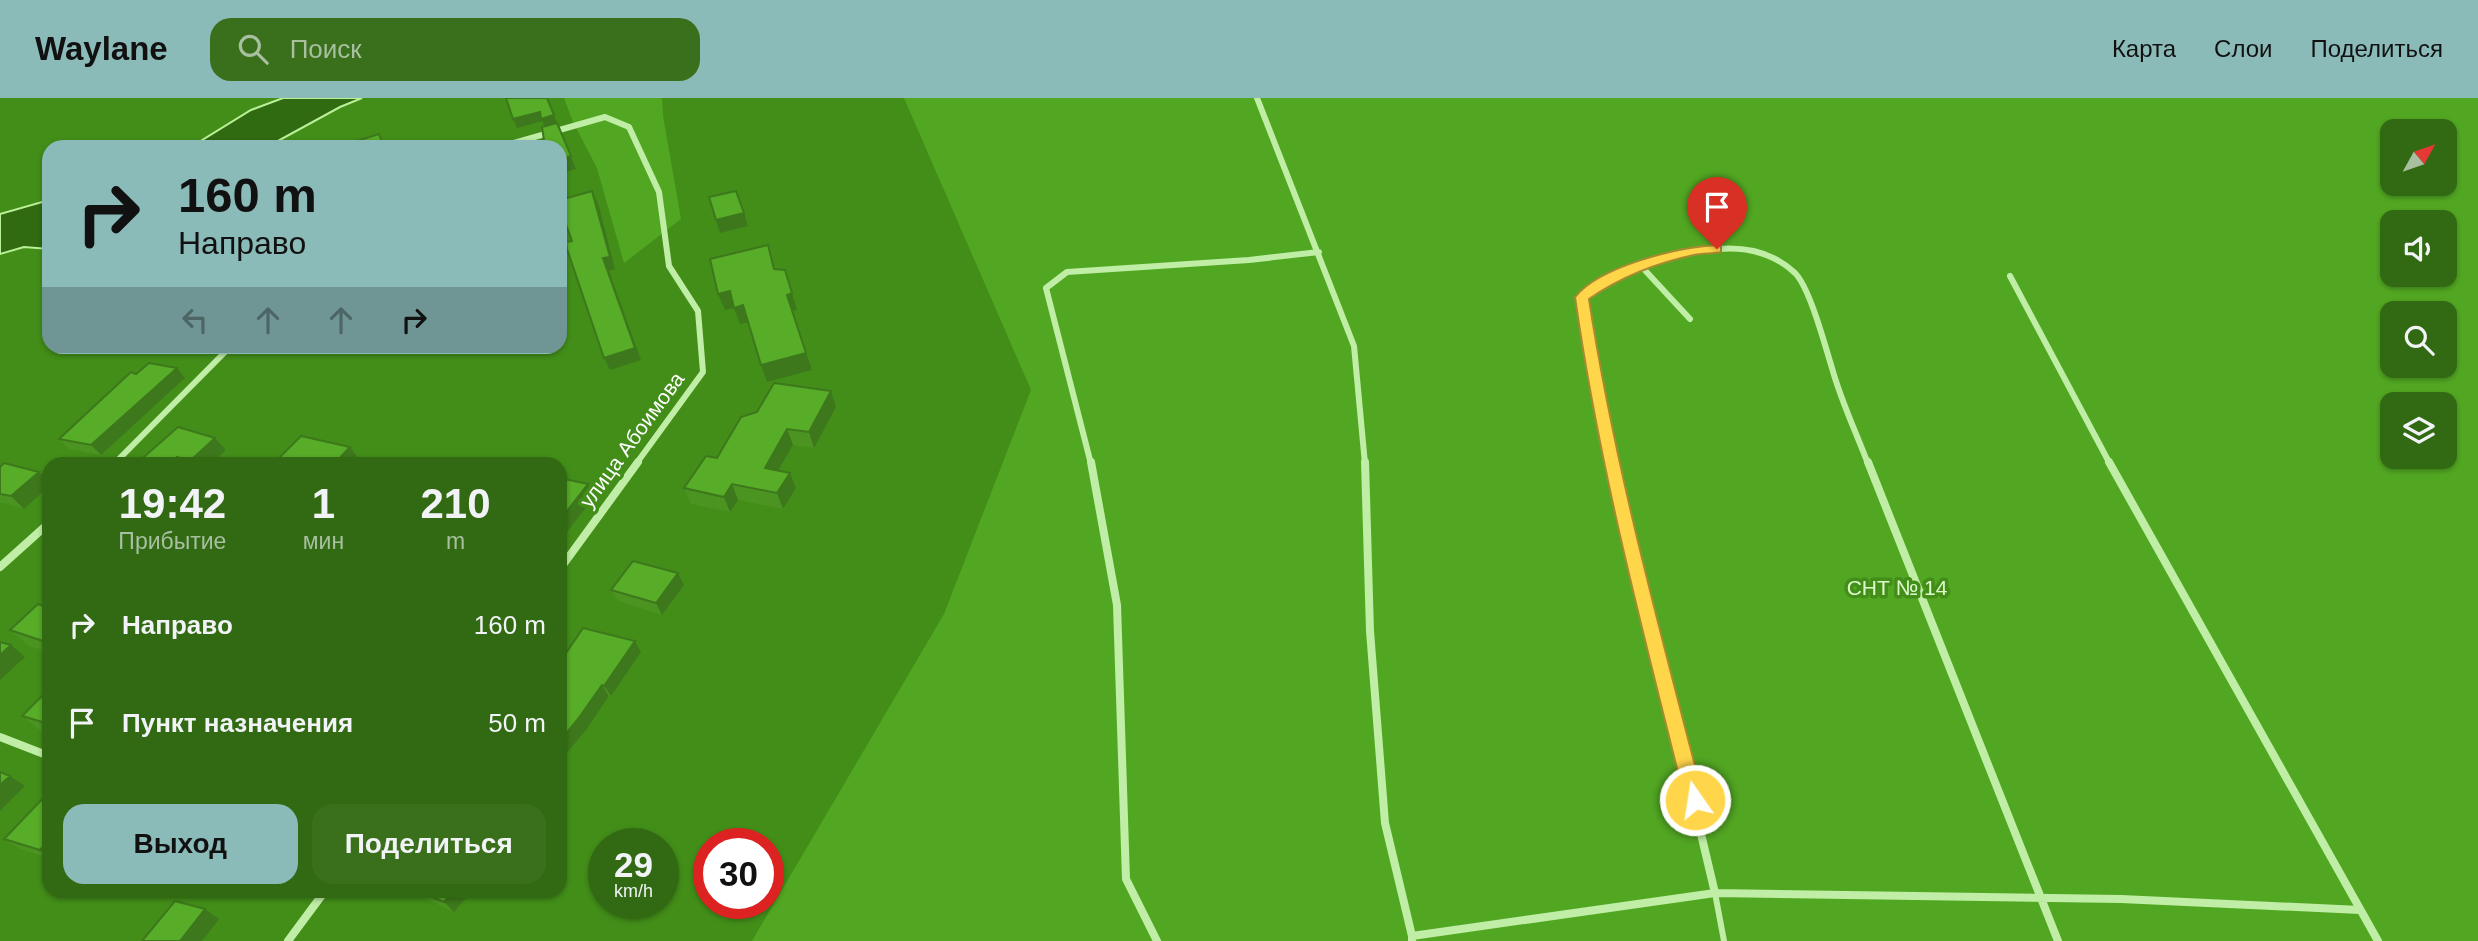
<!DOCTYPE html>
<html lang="ru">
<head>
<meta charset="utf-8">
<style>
	body { margin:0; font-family:Arial,sans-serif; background:#3a6f1c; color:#f1f3f6; height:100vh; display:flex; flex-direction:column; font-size:26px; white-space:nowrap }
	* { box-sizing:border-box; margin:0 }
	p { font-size:23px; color:#a8bfa0 }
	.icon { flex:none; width:38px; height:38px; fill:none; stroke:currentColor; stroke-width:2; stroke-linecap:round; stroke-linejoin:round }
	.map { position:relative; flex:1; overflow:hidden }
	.sheet { position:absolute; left:42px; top:359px; width:525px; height:441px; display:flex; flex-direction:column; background:#326a13; border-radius:21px; box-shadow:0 2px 5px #0004 }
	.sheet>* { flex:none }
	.hud { position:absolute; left:42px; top:42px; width:525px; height:214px; border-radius:21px; box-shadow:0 2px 5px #0004; background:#8bbbb9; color:#111; overflow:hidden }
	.needle { width:46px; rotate:50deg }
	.fabs { position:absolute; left:2380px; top:21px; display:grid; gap:14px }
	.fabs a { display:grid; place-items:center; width:77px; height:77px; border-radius:14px; background:#326a13; box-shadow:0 2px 5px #0004; font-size:35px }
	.speed { position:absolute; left:588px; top:730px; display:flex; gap:14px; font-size:35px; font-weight:700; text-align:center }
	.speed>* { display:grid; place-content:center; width:91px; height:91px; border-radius:50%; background:#326a13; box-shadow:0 2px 5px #0004; line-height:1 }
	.speed small { font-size:18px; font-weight:400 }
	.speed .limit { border:10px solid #d22; background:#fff; color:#111 }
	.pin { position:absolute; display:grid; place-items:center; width:60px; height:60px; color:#fff; margin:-72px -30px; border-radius:50% 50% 50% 0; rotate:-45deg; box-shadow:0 0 7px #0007 }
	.pin .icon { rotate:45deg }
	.me { position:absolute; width:77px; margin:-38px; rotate:347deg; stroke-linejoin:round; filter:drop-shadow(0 0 5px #0008) }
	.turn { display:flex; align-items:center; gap:24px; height:147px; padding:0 21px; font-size:32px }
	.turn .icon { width:91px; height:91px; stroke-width:2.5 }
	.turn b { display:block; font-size:49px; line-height:60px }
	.lanes { display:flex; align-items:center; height:66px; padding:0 21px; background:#0003; justify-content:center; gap:35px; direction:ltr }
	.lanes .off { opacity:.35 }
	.eta { display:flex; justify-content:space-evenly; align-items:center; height:119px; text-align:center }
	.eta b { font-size:42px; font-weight:700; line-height:49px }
	.action { display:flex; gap:14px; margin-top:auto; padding:14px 21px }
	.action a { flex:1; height:80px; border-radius:21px; background:#8bbbb9; color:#111; font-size:28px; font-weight:700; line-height:80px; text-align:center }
	.action a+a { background:#3a6f1c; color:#f1f3f6 }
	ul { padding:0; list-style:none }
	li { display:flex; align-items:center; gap:21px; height:98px; padding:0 21px }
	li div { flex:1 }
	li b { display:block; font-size:26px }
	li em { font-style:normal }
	header { display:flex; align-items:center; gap:42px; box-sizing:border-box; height:98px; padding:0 35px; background:#8bbbb9; color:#111 }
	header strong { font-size:33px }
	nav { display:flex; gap:38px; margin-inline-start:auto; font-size:24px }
	.search { width:490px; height:63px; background:#3a6f1c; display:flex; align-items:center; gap:18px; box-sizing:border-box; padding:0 24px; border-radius:21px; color:#a8bfa0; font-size:26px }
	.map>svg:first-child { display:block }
	.green { fill:#52a722; fill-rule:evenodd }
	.water { fill:#306b11; stroke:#baf198; stroke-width:2 }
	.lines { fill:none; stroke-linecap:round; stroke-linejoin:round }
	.service { stroke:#c0eea6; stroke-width:6 }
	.minor-far1 { stroke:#c0eea6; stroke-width:6 }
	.minor { stroke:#c0eea6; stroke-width:8 }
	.wall { fill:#4b9422 }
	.shaded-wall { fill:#3d781c }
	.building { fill:#57ac28; stroke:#3d781c; stroke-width:2 }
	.route { fill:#ffd54a; stroke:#a68a30; stroke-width:2 }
	.labels { text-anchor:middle; stroke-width:7; stroke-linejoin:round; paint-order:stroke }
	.street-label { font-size:21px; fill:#fff; stroke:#428e19 }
	.park-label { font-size:21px; fill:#ddfacc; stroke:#428e19 }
</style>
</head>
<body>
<header>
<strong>Waylane</strong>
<div class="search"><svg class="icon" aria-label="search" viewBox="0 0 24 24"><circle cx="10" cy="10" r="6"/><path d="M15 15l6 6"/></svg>Поиск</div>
<nav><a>Карта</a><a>Слои</a><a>Поделиться</a></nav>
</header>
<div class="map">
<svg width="2478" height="843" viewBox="0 0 2478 843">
	<rect width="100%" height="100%" fill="#428e19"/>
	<path class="green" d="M 564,0 L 662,0 L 663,18 L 681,121 L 624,165 L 597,70 L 573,24 Z
		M 904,0 L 2478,0 L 2478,843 L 752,843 L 944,516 L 1031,292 ZM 2392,33 L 2445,33 L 2445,86 L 2392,86 ZM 2392,124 L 2445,124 L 2445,177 L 2392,177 ZM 2392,215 L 2445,215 L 2445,268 L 2392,268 ZM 2392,306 L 2445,306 L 2445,359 L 2392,359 Z"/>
	<path class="water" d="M 283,0 L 362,0 L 340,9 L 267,49 L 191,49 L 251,12 Z
		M 49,102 L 49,151 L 24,149 L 0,156 L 0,116 Z"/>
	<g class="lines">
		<path class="service" d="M 1715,795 L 1724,843"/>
		<path class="minor-far1" d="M 1257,0 L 1354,248 L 1365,366
			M 500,49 L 605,19 L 629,29 L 659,94 L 669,168 L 698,213 L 703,274 L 636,366
			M 2010,178 L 2110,366
			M 1690,221 L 1641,168 C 1690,154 1752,134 1795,175 C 1810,190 1825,248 1832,270 C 1841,303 1856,334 1868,366
			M 114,366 L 231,248
			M 1091,366 L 1046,190 L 1067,174 L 1249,162 L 1319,154
			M 1613,366 L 1582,199 L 1608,181 L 1641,168"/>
		<path class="minor" d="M 1091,364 L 1117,507 L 1126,781 L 1157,843
			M 1365,364 L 1370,533 L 1385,725 L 1412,838
			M 1613,364 L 1715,795
			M 1868,364 L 2058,843
			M 2109,364 L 2378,843
			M 0,469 L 49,425
			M 560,471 L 638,364
			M 0,639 L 49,658
			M 288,843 L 325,793
			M 1412,843 L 1412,838 L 1715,795 L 2121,801 L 2360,812"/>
	</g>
	<path class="wall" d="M 177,270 L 185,280 L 101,357 L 69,351 L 59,341 Z
		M 831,293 L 836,309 L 814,350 L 793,347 L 779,372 L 796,390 L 783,411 L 738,402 L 730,414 L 691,406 L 684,390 Z
		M 215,340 L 226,352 L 210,366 L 137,365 Z
		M 0,369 L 49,383 L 49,388 L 24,411 L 0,404 Z
		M 684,487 L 662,517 L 618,503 L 611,492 Z
		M 49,510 L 49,554 L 29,548 L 10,532 Z
		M 635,543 L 641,554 L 611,598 L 609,598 L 586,632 L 560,564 Z
		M 49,591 L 49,635 L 41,633 L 22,618 Z
		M 49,694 L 49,760 L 20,751 L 4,741 Z
		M 411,793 L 472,793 L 454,814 L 415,796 Z"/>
	<path class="shaded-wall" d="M 547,0 L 558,27 L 576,71 L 560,75 L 560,61 L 542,23 L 517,30 L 513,21 L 540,14 Z
		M 592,93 L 598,105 L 615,171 L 609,173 L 641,262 L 610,272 L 604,260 L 603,160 Z
		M 744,115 L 748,128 L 720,135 L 716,122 Z
		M 785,172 L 797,212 L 792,213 L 812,272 L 767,284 L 761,267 L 787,197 Z
		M 730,193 L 743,207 L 750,224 L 740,226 L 734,210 L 725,212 L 718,196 Z
		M 177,270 L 185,280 L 101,357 L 91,347 Z
		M 831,293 L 836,309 L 814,350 L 809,334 Z
		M 787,331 L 793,347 L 771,385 L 765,370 Z
		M 215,340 L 226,352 L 210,366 L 192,366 L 190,363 Z
		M 350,349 L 359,361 L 355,366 L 334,366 Z
		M 177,359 L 183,366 L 170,366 Z
		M 39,374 L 49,383 L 49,388 L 24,411 L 11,398 Z
		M 790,375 L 796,390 L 783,411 L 777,395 Z
		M 588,386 L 595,398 L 560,443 L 560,422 Z
		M 732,386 L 738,402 L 730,414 L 724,399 Z
		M 678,475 L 684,487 L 662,517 L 656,505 Z
		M 635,543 L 641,554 L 611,598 L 604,588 Z
		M 11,547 L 25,559 L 0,582 L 0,557 Z
		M 602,587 L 609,598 L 586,632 L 560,663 L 560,643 Z
		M 10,678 L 25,688 L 0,713 L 0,687 Z
		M 49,742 L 49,758 L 40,752 Z
		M 453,793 L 472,793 L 454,814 L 444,804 Z
		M 205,811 L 219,821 L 202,843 L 180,843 Z"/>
	<path class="building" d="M 506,0 L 547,0 L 554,17 L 541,21 L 540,14 L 513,21 Z
		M 557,25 L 571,58 L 560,61 L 560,49 L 545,49 L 542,29 Z
		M 379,36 L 384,49 L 356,49 L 354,44 Z
		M 592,93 L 610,159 L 603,160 L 635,250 L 604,260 L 567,151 L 566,144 L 572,143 L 560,110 L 560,102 Z
		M 736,93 L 744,115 L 716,122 L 709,99 Z
		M 768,147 L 774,171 L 785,172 L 792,195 L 787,197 L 806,255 L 761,267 L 743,207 L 734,210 L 730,193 L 718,196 L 710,161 Z
		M 149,265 L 177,270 L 91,347 L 59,341 L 131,274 L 136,276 Z
		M 774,285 L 831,293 L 809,334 L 787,331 L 765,370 L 790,375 L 777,395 L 732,386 L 724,399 L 684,390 L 706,358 L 717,360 L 741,319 L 757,314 Z
		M 178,329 L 215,340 L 190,363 L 177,359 L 170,366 L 137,365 Z
		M 301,338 L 350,349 L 334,366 L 273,366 Z
		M 4,365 L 39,374 L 11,398 L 0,396 L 0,369 Z
		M 560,380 L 588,386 L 560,422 Z
		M 633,463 L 678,475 L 656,505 L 611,492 Z
		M 38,506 L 49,510 L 49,545 L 10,532 Z
		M 583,530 L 635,543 L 604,588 L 602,587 L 578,621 L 560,643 L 560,564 Z
		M 0,544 L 11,547 L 0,557 Z
		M 49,591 L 49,626 L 22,618 Z
		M 0,674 L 10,678 L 0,687 Z
		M 49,694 L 49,742 L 40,752 L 4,741 Z
		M 418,793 L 453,793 L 444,804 Z
		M 175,803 L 205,811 L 180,843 L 142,843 Z"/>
	<path class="route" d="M 1717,147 L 1721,148 L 1721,154 C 1712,156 1703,155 1694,157 C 1656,165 1621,179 1589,201 C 1615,370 1661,536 1704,702 L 1701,708 L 1695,710 L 1688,708 L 1685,702 C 1643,535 1599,369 1575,199 C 1600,168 1678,149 1717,147 Z"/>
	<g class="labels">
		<g class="street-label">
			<text transform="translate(632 342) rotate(-54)" y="7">улица Абоимова</text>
		</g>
		<g class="park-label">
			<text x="1897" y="497">СНТ № 14</text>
		</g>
	</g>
</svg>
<div class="fabs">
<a><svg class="needle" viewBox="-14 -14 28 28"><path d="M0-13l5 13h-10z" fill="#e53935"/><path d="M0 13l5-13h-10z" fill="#a8bfa0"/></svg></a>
<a><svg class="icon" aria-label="sound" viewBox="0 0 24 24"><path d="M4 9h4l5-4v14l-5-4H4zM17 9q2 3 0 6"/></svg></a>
<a><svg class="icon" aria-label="search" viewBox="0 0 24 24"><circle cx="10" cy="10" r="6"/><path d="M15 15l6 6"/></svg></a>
<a><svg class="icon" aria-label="layers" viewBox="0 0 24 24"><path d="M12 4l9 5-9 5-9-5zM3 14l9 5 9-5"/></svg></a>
</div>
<div class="speed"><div>29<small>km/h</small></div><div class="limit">30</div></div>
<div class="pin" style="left:1717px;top:151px;background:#d93025"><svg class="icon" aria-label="arrive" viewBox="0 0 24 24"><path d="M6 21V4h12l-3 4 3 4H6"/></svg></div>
<svg class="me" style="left:1695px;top:702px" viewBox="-20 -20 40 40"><circle r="17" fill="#ffd54a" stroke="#fff" stroke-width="3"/><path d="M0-11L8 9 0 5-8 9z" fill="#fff"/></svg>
<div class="hud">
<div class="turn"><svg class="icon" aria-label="right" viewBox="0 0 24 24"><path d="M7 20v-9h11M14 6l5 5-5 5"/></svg><div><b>160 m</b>Направо</div></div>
<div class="lanes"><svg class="icon off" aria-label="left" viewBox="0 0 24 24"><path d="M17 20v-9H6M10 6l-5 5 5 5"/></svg><svg class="icon off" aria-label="ahead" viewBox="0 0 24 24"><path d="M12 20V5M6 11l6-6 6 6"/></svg><svg class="icon off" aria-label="ahead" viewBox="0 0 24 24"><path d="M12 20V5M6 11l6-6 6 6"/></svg><svg class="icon" aria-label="right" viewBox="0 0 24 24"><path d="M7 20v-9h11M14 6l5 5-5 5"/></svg></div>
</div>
<section class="sheet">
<div class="eta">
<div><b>19:42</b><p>Прибытие</p></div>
<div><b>1</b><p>мин</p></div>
<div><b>210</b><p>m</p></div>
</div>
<ul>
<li><svg class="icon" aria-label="right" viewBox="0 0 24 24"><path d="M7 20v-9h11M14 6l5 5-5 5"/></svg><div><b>Направо</b></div><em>160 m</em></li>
<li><svg class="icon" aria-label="arrive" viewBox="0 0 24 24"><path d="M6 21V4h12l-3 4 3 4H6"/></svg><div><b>Пункт назначения</b></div><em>50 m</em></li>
</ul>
<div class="action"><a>Выход</a><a>Поделиться</a></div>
</section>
</div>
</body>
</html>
